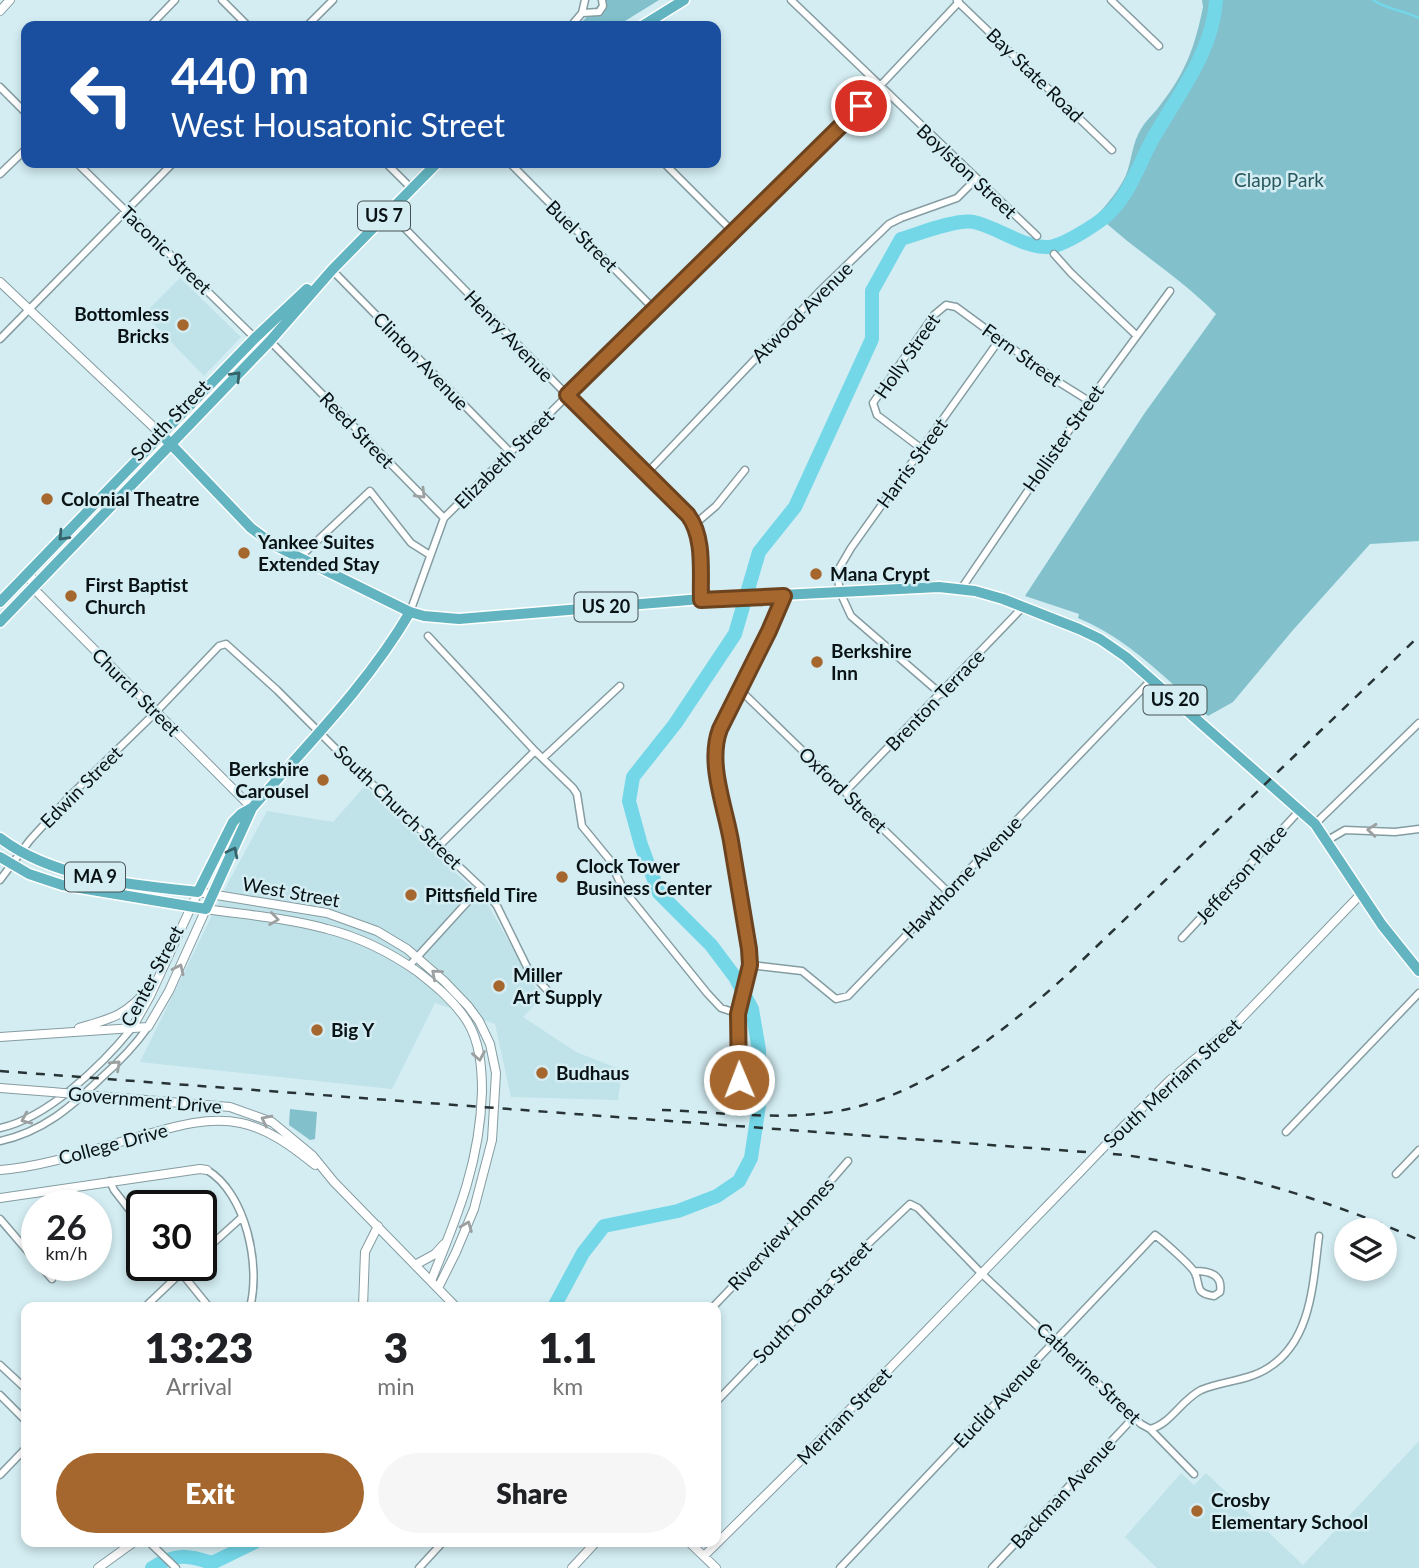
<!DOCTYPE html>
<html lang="en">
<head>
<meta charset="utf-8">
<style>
	body { margin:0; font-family:Lato,sans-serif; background:#f6f6f6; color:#202124; height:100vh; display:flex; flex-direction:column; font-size:26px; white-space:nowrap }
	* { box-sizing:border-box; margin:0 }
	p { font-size:23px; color:#757577 }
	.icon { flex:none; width:38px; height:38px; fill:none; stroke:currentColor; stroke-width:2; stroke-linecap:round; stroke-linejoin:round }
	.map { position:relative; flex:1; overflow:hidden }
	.side { position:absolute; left:21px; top:1302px; width:700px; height:245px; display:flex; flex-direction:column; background:#fff; border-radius:14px; box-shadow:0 4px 10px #0003 }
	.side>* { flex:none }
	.guide { position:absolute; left:21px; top:21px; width:700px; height:147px; border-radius:14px; box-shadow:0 4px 10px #0003; background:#1a4fa0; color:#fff; overflow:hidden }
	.controls { position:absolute; left:1334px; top:1218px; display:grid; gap:14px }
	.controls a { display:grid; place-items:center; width:63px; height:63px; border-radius:50%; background:#fff; box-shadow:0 4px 10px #0003; font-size:35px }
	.speed { position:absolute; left:21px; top:1190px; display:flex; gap:14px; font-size:35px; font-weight:700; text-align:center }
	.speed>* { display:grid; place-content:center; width:91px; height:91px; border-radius:50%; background:#fff; box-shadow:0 4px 10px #0003; line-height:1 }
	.speed small { font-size:18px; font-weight:400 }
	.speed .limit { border:4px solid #111; border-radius:10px; background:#fff; color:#111 }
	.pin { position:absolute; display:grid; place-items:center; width:60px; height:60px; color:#fff; margin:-30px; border:4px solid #fff; border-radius:50%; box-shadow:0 2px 7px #0007 }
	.me { position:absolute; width:77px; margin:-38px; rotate:359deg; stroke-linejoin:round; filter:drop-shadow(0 0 5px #0008) }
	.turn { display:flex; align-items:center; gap:24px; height:147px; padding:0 35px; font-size:32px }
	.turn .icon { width:91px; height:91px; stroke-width:2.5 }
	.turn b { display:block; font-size:49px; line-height:60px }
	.eta { display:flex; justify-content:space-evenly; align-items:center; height:119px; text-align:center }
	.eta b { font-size:42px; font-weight:800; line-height:49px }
	.primary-button { display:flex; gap:14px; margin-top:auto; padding:14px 35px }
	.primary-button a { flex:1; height:80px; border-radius:42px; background:#a6672e; color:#fff; font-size:28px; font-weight:800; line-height:80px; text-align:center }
	.primary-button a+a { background:#f6f6f6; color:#202124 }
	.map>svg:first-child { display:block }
	.built { fill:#c0e2e9 }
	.green { fill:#82c0cc }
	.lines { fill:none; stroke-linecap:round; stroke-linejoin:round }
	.stream { stroke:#73d7e8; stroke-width:2.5 }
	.river { stroke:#73d7e8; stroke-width:14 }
	.minor-casing { stroke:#859ca1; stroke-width:9 }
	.tertiary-casing { stroke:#859ca1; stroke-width:10 }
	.trunk-casing { stroke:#fff; stroke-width:13 }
	.minor { stroke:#fff; stroke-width:6 }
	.tertiary { stroke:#fff; stroke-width:8 }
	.trunk { stroke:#62b4c0; stroke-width:10 }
	.rail { stroke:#283336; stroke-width:2.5; stroke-dasharray:9 9; stroke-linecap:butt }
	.tertiary-bridge-casing { stroke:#859ca1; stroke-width:10; stroke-linecap:butt }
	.tertiary-bridge { stroke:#fff; stroke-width:8 }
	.oneway { stroke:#36636a }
	.oneway2 { stroke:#9da0a1 }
	.route-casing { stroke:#6c431e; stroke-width:18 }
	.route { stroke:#a6672e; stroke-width:12 }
	.poi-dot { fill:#a6672e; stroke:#d3edf2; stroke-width:2.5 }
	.labels { text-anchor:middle; stroke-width:5; stroke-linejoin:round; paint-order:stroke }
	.shield { fill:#d3edf2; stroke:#465457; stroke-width:2 }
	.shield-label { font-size:18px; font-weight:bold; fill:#091214 }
	.street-label { font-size:19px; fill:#091214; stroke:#d3edf2 }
	.park-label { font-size:19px; fill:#2a575f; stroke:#d3edf2 }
	.poi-label { font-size:19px; font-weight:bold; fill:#091214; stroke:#d3edf2; text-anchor:start }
</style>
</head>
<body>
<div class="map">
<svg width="1419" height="1568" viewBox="0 0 1419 1568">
	<rect width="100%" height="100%" fill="#d3edf2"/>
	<path class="built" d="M 180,278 L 241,337 L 204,376 L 144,314 Z
		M 365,786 L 487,903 L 541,998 L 523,1017 L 576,1052 L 622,1070 L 618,1100 L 511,1097 L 495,1024 L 435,1003 L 392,1089 L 140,1062 L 228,883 L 267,811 L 333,822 Z
		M 1419,1441 L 1419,1568 L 1157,1568 L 1125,1537 L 1181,1473 L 1194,1485 L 1206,1473 L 1303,1565 Z"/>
	<path class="green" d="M 603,0 L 659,0 L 617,26 L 578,26 Z
		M 1202,0 L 1419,0 L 1419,541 L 1370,544 L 1293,630 L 1233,702 L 1208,716 C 1167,680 1129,639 1078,618 L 1079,614 L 1025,596 L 1144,414 L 1216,314 C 1183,280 1142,255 1106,223 C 1092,234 1080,244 1062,249 L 1052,239 C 1080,240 1115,199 1126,175 C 1132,160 1132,143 1141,129 C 1146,120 1155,113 1161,104 C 1186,72 1195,46 1203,7 Z
		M 290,1109 L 317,1112 L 315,1139 L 310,1140 L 289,1125 Z"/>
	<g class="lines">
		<path class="stream" d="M 1373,0 C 1388,10 1403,10 1419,18"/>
		<path class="river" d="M 554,1307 L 583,1253 L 604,1226 L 678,1211 L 717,1196 L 739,1181 L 751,1158 L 760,1099 L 759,1050 L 752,1009 L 735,977 L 711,945 L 659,893 L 641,845 L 629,801 L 633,777 L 675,724 L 735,634 L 759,552 L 795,507 L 872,339 L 872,291 L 901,239 C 918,234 958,218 974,222 C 997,227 1026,249 1049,247 C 1063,246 1095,225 1105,217 C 1129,197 1138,166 1152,140 C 1177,96 1213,52 1216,0
			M 152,1568 C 175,1553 187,1555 212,1563 L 255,1542"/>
		<defs>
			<path id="minor" d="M 222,0 L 248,26
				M 791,0 L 1037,236
				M 1111,0 L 1159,46
				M 957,1 L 1112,150
				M 582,13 L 599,12 L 603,6 L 602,0
				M 150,26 L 175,0
				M 307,26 L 333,0
				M 571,26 L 582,13 L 585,0
				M 0,87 L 26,113
				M 77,163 L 255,338
				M 386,163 L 411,188
				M 510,163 L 654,309
				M 664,163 L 732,231
				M 0,174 L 26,149
				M 389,212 L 567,395 L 688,515 L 699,536 L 701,599
				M 1054,254 L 1071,273 L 1136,335
				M 332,270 L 510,452
				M 0,339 L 173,163
				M 270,341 L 444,518
				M 922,449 L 877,415 L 873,403 L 934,315 L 946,305 L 956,307 L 1057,381 L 1089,401
				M 647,473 L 819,292 L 889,224 L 901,218 L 957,198 L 976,179
				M 695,524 L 716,506 L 745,470
				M 299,558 L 370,491 L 411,543 L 430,555
				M 961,589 L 1089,401 L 1170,291
				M 410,612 L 444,518 L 879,87 L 959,2
				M 428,636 L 535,751
				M 739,689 L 947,891
				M 941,694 L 851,616 L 840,592 L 837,572 L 851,548 L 1000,339
				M 543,758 L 620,686
				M 845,792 L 1023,607
				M 1315,824 L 1419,723
				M 1328,840 L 1345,830 L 1395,832 L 1419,829
				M 439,846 L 535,751 L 573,788 L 577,794 L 582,826 L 609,859 L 623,889 L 707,993 L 721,1008 L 739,1014
				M 0,880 L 30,840 L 70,796 L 156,712 L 219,646 L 226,644 L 277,690 L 349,762 L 488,894 L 497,906 L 528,969 L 547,990
				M 1182,938 L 1300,810
				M 750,965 L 802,971 L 836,999 L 848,996 L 1152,679
				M 409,966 L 481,887
				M 740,1104 L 739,1014 L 750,965 L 731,840 L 716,768 L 715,746 L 720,728 L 770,631 L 784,596
				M 0,1128 C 48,1118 102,1065 132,1028
				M 1286,1132 L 1419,993
				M 0,1141 C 42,1132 70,1108 100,1079 C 118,1063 134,1047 148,1027
				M 207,1170 C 246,1193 261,1266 250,1307
				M 1396,1174 L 1419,1150
				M 110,1181 L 114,1190 L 142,1226
				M 0,1219 L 37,1262
				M 201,1254 L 241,1218
				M 40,1265 L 52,1279
				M 175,1265 L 209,1307
				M 145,1307 L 189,1265
				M 713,1307 L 802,1214 L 848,1161
				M 0,1365 L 26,1389
				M 0,1395 L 26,1421
				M 716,1402 L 869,1243 L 910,1204 L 918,1208 L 981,1273 L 1141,1424 L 1150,1429 L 1194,1474
				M 1150,1429 C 1171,1424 1181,1400 1201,1390 C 1222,1381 1248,1381 1268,1368 C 1312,1341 1313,1282 1319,1236
				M 0,1475 L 26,1448
				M 149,1542 L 176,1568
				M 419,1568 L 443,1542
				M 840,1568 L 1155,1235 C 1162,1240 1192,1266 1195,1273 C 1201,1286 1194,1293 1214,1296 L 1220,1292 C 1223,1275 1210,1271 1195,1271
				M 992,1568 L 1134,1417"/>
			<path id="tertiary" d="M 0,11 L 10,0
				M 0,282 L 162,435
				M 30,570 L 33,588 L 252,808
				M 79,1028 C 114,1018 126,1015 150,987
				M 132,1028 L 150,996 L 198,892 L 327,913 L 377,931 L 407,949 L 444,981 L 468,1006 L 479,1021 L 490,1044 L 496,1073 L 492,1140 L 474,1209 L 456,1252 L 438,1288
				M 0,1037 L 148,1027 L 169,991 L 206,909 C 246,915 288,918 327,929 C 359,937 391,953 418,972 C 436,986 454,1001 467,1021 C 480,1042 482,1068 482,1092 C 480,1163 457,1217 431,1281
				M 0,1088 L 52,1092
				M 97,1096 L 230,1107 L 272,1122 L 312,1155 L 334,1182 L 456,1307
				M 1124,1126 L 1170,1080 L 1233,1027 L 1362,893
				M 0,1170 C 48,1166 95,1149 141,1136 C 173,1127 207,1116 241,1123 C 269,1129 293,1147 315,1165
				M 0,1198 L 200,1169 L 207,1170
				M 415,1265 L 435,1254 L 444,1244
				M 363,1307 L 365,1252 L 378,1226
				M 689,1542 L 716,1568
				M 704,1556 L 798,1463 L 1080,1172
				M 98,1568 L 134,1542
				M 572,1568 L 596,1542"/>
			<path id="trunk" d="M 642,26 L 684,0
				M 162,435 L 251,528 L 274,545 L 410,612 L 424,616 L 459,619 L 701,599 L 939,587 L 975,591 L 1003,599 L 1079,629 L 1100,639 L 1126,657 L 1315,824 L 1382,925 L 1419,971
				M 0,602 L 255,338 L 307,289
				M 0,622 L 270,341 L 332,270 L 437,163
				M 0,838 C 54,879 132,885 198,892 L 233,822 L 241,814 L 252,808 C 307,745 368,684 410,612
				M 0,857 L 29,874 L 62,885 L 206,909 L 252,808"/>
		</defs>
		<use href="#minor" class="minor-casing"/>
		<use href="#tertiary" class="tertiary-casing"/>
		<use href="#trunk" class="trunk-casing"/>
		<use href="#minor" class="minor"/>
		<use href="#tertiary" class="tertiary"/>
		<use href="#trunk" class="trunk"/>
		<path class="rail" d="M 0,1071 L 1125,1155 C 1228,1170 1325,1198 1419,1240
			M 662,1110 C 720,1112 780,1121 838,1111 C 924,1096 1006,1030 1069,973 L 1419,636"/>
		<defs>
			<path id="tertiary-bridge" d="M 52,1092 L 97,1096
				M 1080,1172 L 1124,1126"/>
		</defs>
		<use href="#tertiary-bridge" class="tertiary-bridge-casing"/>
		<use href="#tertiary-bridge" class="tertiary-bridge"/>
	</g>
	<defs><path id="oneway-chevron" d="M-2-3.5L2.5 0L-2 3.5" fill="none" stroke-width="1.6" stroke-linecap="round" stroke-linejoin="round" transform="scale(1.75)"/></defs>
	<g class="oneway">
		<use href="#oneway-chevron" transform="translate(236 376) rotate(-46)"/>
		<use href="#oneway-chevron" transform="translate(63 536) rotate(134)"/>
		<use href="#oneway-chevron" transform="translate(233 852) rotate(-63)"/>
	</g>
	<g class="oneway2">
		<use href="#oneway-chevron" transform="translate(421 494) rotate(46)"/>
		<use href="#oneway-chevron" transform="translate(1372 830) rotate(-175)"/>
		<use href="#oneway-chevron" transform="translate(274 919) rotate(8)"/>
		<use href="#oneway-chevron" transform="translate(179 969) rotate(-65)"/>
		<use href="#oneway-chevron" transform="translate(436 974) rotate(-139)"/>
		<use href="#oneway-chevron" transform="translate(479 1056) rotate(80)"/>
		<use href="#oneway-chevron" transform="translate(116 1065) rotate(-43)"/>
		<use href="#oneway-chevron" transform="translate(26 1119) rotate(156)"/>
		<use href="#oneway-chevron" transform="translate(266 1120) rotate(-154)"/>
		<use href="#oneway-chevron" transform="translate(467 1226) rotate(-68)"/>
	</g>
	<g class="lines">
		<defs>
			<path id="route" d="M 739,1080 L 738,1014 L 750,965 L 749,949 C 743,913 737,877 731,841 C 725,806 707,763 720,729 L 769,631 L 784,596 L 701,600 C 700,572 705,538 688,515 L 567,395 L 861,106"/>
		</defs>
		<use href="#route" class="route-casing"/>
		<use href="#route" class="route"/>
	</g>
	<g class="poi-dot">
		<circle cx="183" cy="325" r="7"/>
		<circle cx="47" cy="499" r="7"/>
		<circle cx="244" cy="553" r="7"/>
		<circle cx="816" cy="574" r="7"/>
		<circle cx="71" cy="596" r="7"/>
		<circle cx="817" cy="662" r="7"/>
		<circle cx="323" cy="780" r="7"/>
		<circle cx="562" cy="877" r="7"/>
		<circle cx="411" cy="895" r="7"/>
		<circle cx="499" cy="986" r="7"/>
		<circle cx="317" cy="1030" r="7"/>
		<circle cx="542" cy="1073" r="7"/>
		<circle cx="1197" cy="1511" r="7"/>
	</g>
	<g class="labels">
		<g class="shield">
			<rect x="358" y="201.5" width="52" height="29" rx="5"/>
			<rect x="574.5" y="592.5" width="63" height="29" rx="5"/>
			<rect x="1143.5" y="685.5" width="63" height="29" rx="5"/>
			<rect x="65" y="862.5" width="60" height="29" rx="5"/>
		</g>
		<g class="shield-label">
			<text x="384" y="222">US 7</text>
			<text x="606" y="613">US 20</text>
			<text x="1175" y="706">US 20</text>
			<text x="95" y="883">MA 9</text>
		</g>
		<g class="street-label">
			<text transform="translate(1035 75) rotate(44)" y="7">Bay State Road</text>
			<text transform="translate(967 171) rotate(43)" y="7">Boylston Street</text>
			<text transform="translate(582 236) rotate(45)" y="7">Buel Street</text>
			<text transform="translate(166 250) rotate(44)" y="7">Taconic Street</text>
			<text transform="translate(802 312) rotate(-45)" y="7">Atwood Avenue</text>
			<text transform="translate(509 336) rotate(46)" y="7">Henry Avenue</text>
			<text transform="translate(1022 355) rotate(36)" y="7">Fern Street</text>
			<text transform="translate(907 356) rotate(-55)" y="7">Holly Street</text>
			<text transform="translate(421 361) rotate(46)" y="7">Clinton Avenue</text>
			<text transform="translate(170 420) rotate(-46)" y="7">South Street</text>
			<text transform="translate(357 430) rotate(46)" y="7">Reed Street</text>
			<text transform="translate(1063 438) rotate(-55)" y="7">Hollister Street</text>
			<text transform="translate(504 459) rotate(-45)" y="7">Elizabeth Street</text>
			<text transform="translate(912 463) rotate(-54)" y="7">Harris Street</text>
			<text transform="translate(136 692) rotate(45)" y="7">Church Street</text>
			<text transform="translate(935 700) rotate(-46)" y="7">Brenton Terrace</text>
			<text transform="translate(81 787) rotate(-45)" y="7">Edwin Street</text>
			<text transform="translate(843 790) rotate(44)" y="7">Oxford Street</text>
			<text transform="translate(398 807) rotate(44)" y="7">South Church Street</text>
			<text transform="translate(1241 874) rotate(-48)" y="7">Jefferson Place</text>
			<text transform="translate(962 877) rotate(-46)" y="7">Hawthorne Avenue</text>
			<text transform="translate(291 892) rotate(10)" y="7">West Street</text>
			<text transform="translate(152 976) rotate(-62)" y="7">Center Street</text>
			<text transform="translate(1172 1083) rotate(-43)" y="7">South Merriam Street</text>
			<text transform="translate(145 1100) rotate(5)" y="7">Government Drive</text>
			<text transform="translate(113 1144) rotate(-15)" y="7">College Drive</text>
			<text transform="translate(781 1234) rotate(-47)" y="7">Riverview Homes</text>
			<text transform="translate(812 1302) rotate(-46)" y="7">South Onota Street</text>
			<text transform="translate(1089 1373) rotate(44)" y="7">Catherine Street</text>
			<text transform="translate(997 1402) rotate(-47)" y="7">Euclid Avenue</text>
			<text transform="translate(844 1416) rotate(-46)" y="7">Merriam Street</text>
			<text transform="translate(1063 1493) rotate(-47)" y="7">Backman Avenue</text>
		</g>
		<g class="park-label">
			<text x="1279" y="187">Clapp Park</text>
		</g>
		<g class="poi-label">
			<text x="169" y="321" text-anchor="end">Bottomless<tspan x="169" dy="22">Bricks</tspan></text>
			<text x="61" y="506">Colonial Theatre</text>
			<text x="258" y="549">Yankee Suites<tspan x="258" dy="22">Extended Stay</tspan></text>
			<text x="830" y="581">Mana Crypt</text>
			<text x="85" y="592">First Baptist<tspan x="85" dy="22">Church</tspan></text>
			<text x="831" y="658">Berkshire<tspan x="831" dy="22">Inn</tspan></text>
			<text x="309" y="776" text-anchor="end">Berkshire<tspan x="309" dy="22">Carousel</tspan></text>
			<text x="576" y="873">Clock Tower<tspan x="576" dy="22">Business Center</tspan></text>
			<text x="425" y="902">Pittsfield Tire</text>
			<text x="513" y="982">Miller<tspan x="513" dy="22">Art Supply</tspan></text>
			<text x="331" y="1037">Big Y</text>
			<text x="556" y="1080">Budhaus</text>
			<text x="1211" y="1507">Crosby<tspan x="1211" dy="22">Elementary School</tspan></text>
		</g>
	</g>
</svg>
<div class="controls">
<a><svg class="icon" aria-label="layers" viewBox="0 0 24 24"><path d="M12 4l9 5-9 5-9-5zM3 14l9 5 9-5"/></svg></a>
</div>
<div class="speed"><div>26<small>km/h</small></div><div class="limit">30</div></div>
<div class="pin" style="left:861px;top:106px;background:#d93025"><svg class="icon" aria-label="arrive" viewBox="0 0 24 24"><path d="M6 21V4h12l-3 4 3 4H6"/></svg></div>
<svg class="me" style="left:739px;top:1080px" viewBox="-20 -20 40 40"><circle r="17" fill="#a6672e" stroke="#fff" stroke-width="3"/><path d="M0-11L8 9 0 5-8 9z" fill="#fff"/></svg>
<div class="guide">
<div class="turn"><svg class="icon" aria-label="left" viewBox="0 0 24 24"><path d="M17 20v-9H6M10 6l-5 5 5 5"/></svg><div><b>440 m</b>West Housatonic Street</div></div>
</div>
<section class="side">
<div class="eta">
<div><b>13:23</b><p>Arrival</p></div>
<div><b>3</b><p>min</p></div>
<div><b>1.1</b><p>km</p></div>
</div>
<div class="primary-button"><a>Exit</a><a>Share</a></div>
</section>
</div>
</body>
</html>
